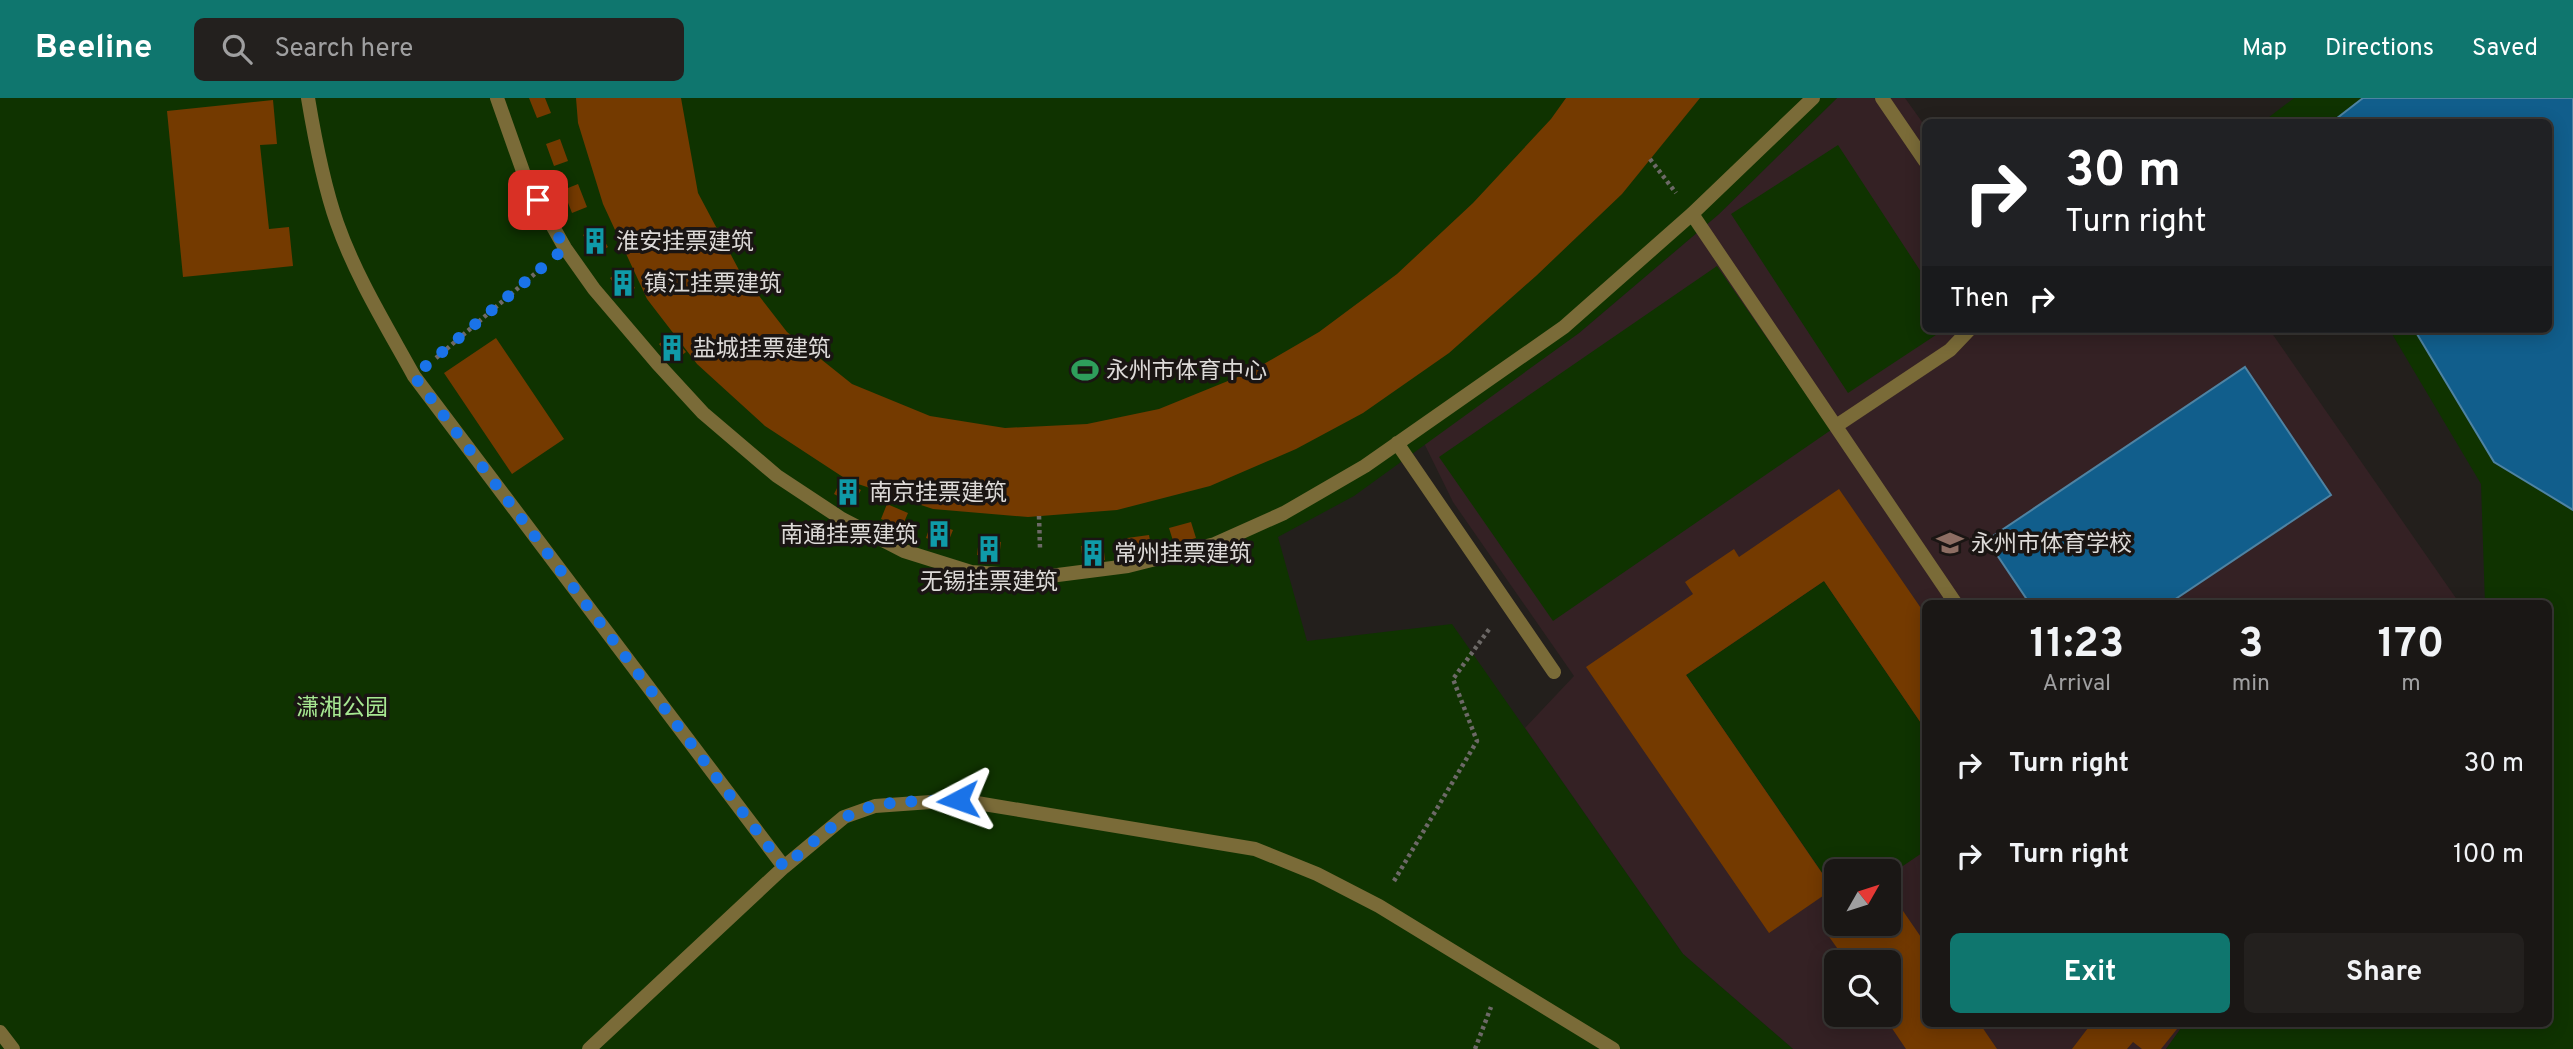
<!DOCTYPE html>
<html lang="en">
<head>
<meta charset="utf-8">
<style>
	body { margin:0; font-family:Overpass,"Noto Sans SC",sans-serif; background:#23201e; color:#f1f3f6; height:100vh; display:flex; flex-direction:column; font-size:26px; white-space:nowrap }
	* { box-sizing:border-box; margin:0 }
	p { font-size:23px; color:#9f9fa0 }
	.icon { flex:none; width:38px; height:38px; fill:none; stroke:currentColor; stroke-width:2; stroke-linecap:round; stroke-linejoin:round }
	.map { position:relative; flex:1; overflow:hidden }
	.sheet { position:absolute; left:1922px; top:502px; width:630px; height:427px; display:flex; flex-direction:column; background:#1a1715; border-radius:10px; box-shadow:0 4px 18px #0003,0 0 0 2px #383634 }
	.sheet>* { flex:none }
	.banner { position:absolute; left:1922px; top:21px; width:630px; height:214px; border-radius:10px; box-shadow:0 4px 18px #0003,0 0 0 2px #383634; background:#202124; color:#fff; overflow:hidden }
	.needle { width:46px; rotate:51deg }
	.fabs { position:absolute; left:1824px; top:761px; display:grid; gap:14px }
	.fabs a { display:grid; place-items:center; width:77px; height:77px; border-radius:10px; background:#1a1715; box-shadow:0 4px 18px #0003,0 0 0 2px #383634; font-size:35px }
	.pin { position:absolute; display:grid; place-items:center; width:60px; height:60px; color:#fff; margin:-30px; border-radius:14px; box-shadow:0 4px 10px #0006 }
	.me { position:absolute; width:77px; margin:-38px; rotate:266deg; stroke-linejoin:round; filter:drop-shadow(0 0 5px #0008) }
	.turn { display:flex; align-items:center; gap:24px; height:147px; padding:0 28px; font-size:32px }
	.turn .icon { width:91px; height:91px; stroke-width:2.5 }
	.turn b { display:block; font-size:49px; line-height:60px }
	.then { display:flex; align-items:center; height:66px; padding:0 28px; background:#0003; gap:14px; font-size:26px }
	.eta { display:flex; justify-content:space-evenly; align-items:center; height:119px; text-align:center }
	.eta b { font-size:42px; font-weight:700; line-height:49px }
	.primary-button { display:flex; gap:14px; margin-top:auto; padding:14px 28px }
	.primary-button a { flex:1; height:80px; border-radius:10px; background:#0f766e; color:#fff; font-size:28px; font-weight:700; line-height:80px; text-align:center }
	.primary-button a+a { background:#23201e; color:#f1f3f6 }
	ul { padding:0; list-style:none }
	li { display:flex; align-items:center; gap:21px; height:91px; padding:0 28px }
	li div { flex:1 }
	li b { display:block; font-size:26px }
	li em { font-style:normal }
	header { display:flex; align-items:center; gap:42px; box-sizing:border-box; height:98px; padding:0 35px; background:#0f766e; color:#fff }
	header strong { font-size:33px }
	nav { display:flex; gap:38px; margin-inline-start:auto; font-size:24px }
	.search { width:490px; height:63px; background:#23201e; display:flex; align-items:center; gap:18px; box-sizing:border-box; padding:0 24px; border-radius:10px; color:#9f9fa0; font-size:26px }
	.map>svg:first-child { display:block }
	.education { fill:#342124; fill-rule:evenodd }
	.green { fill:#0f3300 }
	.water { fill:#115e8c; stroke:#4e83a3; stroke-width:2 }
	.building { fill:#743a00 }
	.lines { fill:none; stroke-linecap:round; stroke-linejoin:round }
	.path { stroke:#6d6967; stroke-width:4.5; stroke-dasharray:3.5 3.5; stroke-linecap:butt }
	.service { stroke:#7a6b38; stroke-width:14 }
	.pedestrian { stroke:#7a6b38; stroke-width:14 }
	.route { stroke:#1a73e8; stroke-width:12; stroke-dasharray:0 21.6 }
	.labels { text-anchor:middle; stroke-width:7; stroke-linejoin:round; paint-order:stroke }
	.poi-label { font-size:23px; fill:#dddad8; stroke:#1a1513; text-anchor:start }
	.park-label { font-size:23px; fill:#a7e892; stroke:#1a1513 }
</style>
</head>
<body>
<header>
<strong>Beeline</strong>
<div class="search"><svg class="icon" aria-label="search" viewBox="0 0 24 24"><circle cx="10" cy="10" r="6"/><path d="M15 15l6 6"/></svg>Search here</div>
<nav><a>Map</a><a>Directions</a><a>Saved</a></nav>
</header>
<div class="map">
<svg width="2573" height="951" viewBox="0 0 2573 951">
	<rect width="100%" height="100%" fill="#231f1c"/>
	<path class="education" d="M 1837,0 L 1905,0 L 1925,28 L 1925,231 L 2269,231 L 2460,506 L 1925,506 L 1925,926 L 2184,926 L 2166,951 L 1793,951 L 1683,856 L 1525,630 L 1574,578 L 1453,404 L 1424,345 L 1579,235 L 1719,116 ZM 1836,774 L 1888,774 L 1888,826 L 1836,826 ZM 1836,864 L 1888,864 L 1888,917 L 1836,917 Z"/>
	<path class="green" d="M 0,0 L 1837,0 L 1719,116 L 1579,235 L 1354,398 L 1278,439 L 1307,543 L 1452,526 L 1683,856 L 1793,951 L 0,951 Z
		M 2294,0 L 2573,0 L 2573,951 L 2166,951 L 2184,926 L 2548,926 L 2548,506 L 2485,506 L 2481,386 L 2389,231 L 2548,231 L 2548,24 L 2265,24 L 2264,23 Z
		M 1838,47 L 1925,180 L 1925,231 L 1945,231 L 1848,295 L 1731,116 Z
		M 1717,168 L 1831,332 L 1553,523 L 1439,359 Z
		M 1824,483 L 1925,631 L 1925,753 L 1888,778 L 1888,774 L 1836,774 L 1836,795 L 1686,577 Z"/>
	<path class="water" d="M 2363,0 L 2573,0 L 2573,412 L 2494,364 L 2414,231 L 2548,231 L 2548,24 L 2332,24 Z
		M 2245,269 L 2331,397 L 2168,506 L 2030,506 L 1987,442 Z"/>
	<path class="building" d="M 529,0 L 545,0 L 551,15 L 537,20 Z
		M 576,0 L 681,0 L 698,95 L 739,172 L 787,234 L 852,286 L 930,318 L 1005,330 L 1087,326 L 1159,311 L 1250,274 L 1319,234 L 1397,176 L 1473,105 L 1551,21 L 1566,0 L 1700,0 L 1622,96 L 1536,178 L 1449,255 L 1363,315 L 1296,351 L 1210,388 L 1117,412 L 1028,419 L 933,411 L 849,383 L 765,328 L 697,266 L 647,201 L 603,106 L 578,25 Z
		M 273,2 L 277,46 L 260,47 L 269,131 L 289,129 L 293,168 L 183,179 L 167,13 Z
		M 560,41 L 568,63 L 554,68 L 546,46 Z
		M 578,86 L 587,109 L 572,115 L 563,92 Z
		M 596,129 L 608,149 L 595,157 L 583,137 Z
		M 623,171 L 635,190 L 623,199 L 610,180 Z
		M 671,236 L 686,254 L 673,264 L 659,246 Z
		M 496,240 L 564,341 L 512,376 L 444,275 Z
		M 841,382 L 861,392 L 853,406 L 834,396 Z
		M 1839,391 L 1925,516 L 1925,631 L 1824,483 L 1686,577 L 1833,791 L 1769,835 L 1586,569 L 1693,496 L 1685,484 L 1734,451 L 1739,459 Z
		M 887,406 L 908,415 L 902,429 L 881,421 Z
		M 1191,424 L 1196,440 L 1174,446 L 1169,430 Z
		M 931,425 L 953,432 L 947,447 L 926,440 Z
		M 1149,437 L 1152,453 L 1130,457 L 1127,440 Z
		M 979,441 L 1001,444 L 999,460 L 977,457 Z
		M 1103,446 L 1105,462 L 1083,465 L 1081,448 Z
		M 1888,791 L 1925,845 L 1925,926 L 1980,926 L 1997,951 L 1906,951 L 1883,917 L 1888,917 L 1888,864 L 1847,864 L 1825,833 L 1835,826 L 1888,826 Z
		M 2091,926 L 2181,926 L 2161,951 L 2142,951 L 2133,944 L 2127,951 L 2072,951 Z"/>
	<g class="lines">
		<path class="path" d="M 1650,61 L 1676,95
			M 436,260 L 544,168
			M 1039,418 L 1040,450
			M 1394,783 L 1477,643 L 1453,581 L 1490,530
			M 1475,951 L 1491,909"/>
		<path class="service" d="M 497,0 L 525,79 L 565,150 L 594,191 L 657,265 L 703,315 L 777,378 L 842,421 L 904,453 L 971,474 L 1042,479 L 1128,468 L 1215,446 L 1284,415 L 1365,368 L 1564,229 L 1692,116 L 1813,0
			M 1882,0 L 1925,63
			M 1692,116 L 1956,506
			M 1836,328 L 1950,252 L 1970,231
			M 1397,345 L 1554,574"/>
		<path class="pedestrian" d="M 308,0 C 315,42 323,85 337,125 C 356,179 387,229 414,278 L 784,769
			M 0,934 L 13,951
			M 589,951 L 784,769 L 844,719 L 875,708 L 959,702 L 1255,751 L 1317,776 L 1379,808 L 1613,951"/>
	</g>
	<g class="lines">
		<path class="route" d="M 538,102 L 565,150 L 414,278 L 784,769 C 803,753 822,735 843,721 C 874,700 922,704 958,702"/>
	</g>
	<defs>
		<symbol id="building-bare" viewBox="-9 -9 18 18"><path d="M-4-6H4V6H1V3H-1V6H-4ZM-2.5-4.3h1.7v1.8h-1.7ZM.8-4.3h1.7v1.8H.8ZM-2.5-1h1.7V.8h-1.7ZM.8-1h1.7V.8H.8Z" fill="#0f9aa8" stroke="#1a1513" stroke-width="2.5" paint-order="stroke"/></symbol>
		<symbol id="stadium-bare" viewBox="-9 -9 18 18"><path d="M0-5a6.5 5 0 1 0 0 10a6.5 5 0 1 0 0-10ZM-3.5-1.8h7v3.6h-7Z" fill="#2e9e5b" stroke="#1a1513" stroke-width="2.5" paint-order="stroke"/></symbol>
		<symbol id="school-bare" viewBox="-9 -9 18 18"><path d="M0-5L7-2L0 1L-7-2ZM-4 1L0 2.5L4 1V4Q0 6-4 4Z" fill="#8d6e63" stroke="#1a1513" stroke-width="2.5" paint-order="stroke"/></symbol>
	</defs>
	<g fill-rule="evenodd">
		<use href="#building-bare" x="576" y="124" width="38" height="38"/>
		<use href="#building-bare" x="604" y="166" width="38" height="38"/>
		<use href="#building-bare" x="653" y="231" width="38" height="38"/>
		<use href="#stadium-bare" x="1066" y="253" width="38" height="38"/>
		<use href="#building-bare" x="829" y="375" width="38" height="38"/>
		<use href="#building-bare" x="920" y="417" width="38" height="38"/>
		<use href="#school-bare" x="1931" y="426" width="38" height="38"/>
		<use href="#building-bare" x="970" y="432" width="38" height="38"/>
		<use href="#building-bare" x="1074" y="436" width="38" height="38"/>
	</g>
	<g class="labels">
		<g class="poi-label">
			<text x="616" y="151">淮安挂票建筑</text>
			<text x="644" y="193">镇江挂票建筑</text>
			<text x="693" y="258">盐城挂票建筑</text>
			<text x="1106" y="280">永州市体育中心</text>
			<text x="869" y="402">南京挂票建筑</text>
			<text x="918" y="444" text-anchor="end">南通挂票建筑</text>
			<text x="1971" y="453">永州市体育学校</text>
			<text x="1114" y="463">常州挂票建筑</text>
			<text x="989" y="491" text-anchor="middle">无锡挂票建筑</text>
		</g>
		<g class="park-label">
			<text x="342" y="617">潇湘公园</text>
		</g>
	</g>
</svg>
<div class="fabs">
<a><svg class="needle" viewBox="-14 -14 28 28"><path d="M0-13l5 13h-10z" fill="#e53935"/><path d="M0 13l5-13h-10z" fill="#9f9fa0"/></svg></a>
<a><svg class="icon" aria-label="search" viewBox="0 0 24 24"><circle cx="10" cy="10" r="6"/><path d="M15 15l6 6"/></svg></a>
</div>
<div class="pin" style="left:538px;top:102px;background:#d93025"><svg class="icon" aria-label="arrive" viewBox="0 0 24 24"><path d="M6 21V4h12l-3 4 3 4H6"/></svg></div>
<svg class="me" style="left:958px;top:702px" viewBox="-20 -20 40 40"><path d="M0-17L14 15 0 8-14 15z" fill="#1a73e8" stroke="#fff" stroke-width="4"/></svg>
<div class="banner">
<div class="turn"><svg class="icon" aria-label="right" viewBox="0 0 24 24"><path d="M7 20v-9h11M14 6l5 5-5 5"/></svg><div><b>30 m</b>Turn right</div></div>
<div class="then">Then<svg class="icon" aria-label="right" viewBox="0 0 24 24"><path d="M7 20v-9h11M14 6l5 5-5 5"/></svg></div>
</div>
<section class="sheet">
<div class="eta">
<div><b>11:23</b><p>Arrival</p></div>
<div><b>3</b><p>min</p></div>
<div><b>170</b><p>m</p></div>
</div>
<ul>
<li><svg class="icon" aria-label="right" viewBox="0 0 24 24"><path d="M7 20v-9h11M14 6l5 5-5 5"/></svg><div><b>Turn right</b></div><em>30 m</em></li>
<li><svg class="icon" aria-label="right" viewBox="0 0 24 24"><path d="M7 20v-9h11M14 6l5 5-5 5"/></svg><div><b>Turn right</b></div><em>100 m</em></li>
</ul>
<div class="primary-button"><a>Exit</a><a>Share</a></div>
</section>
</div>
</body>
</html>
